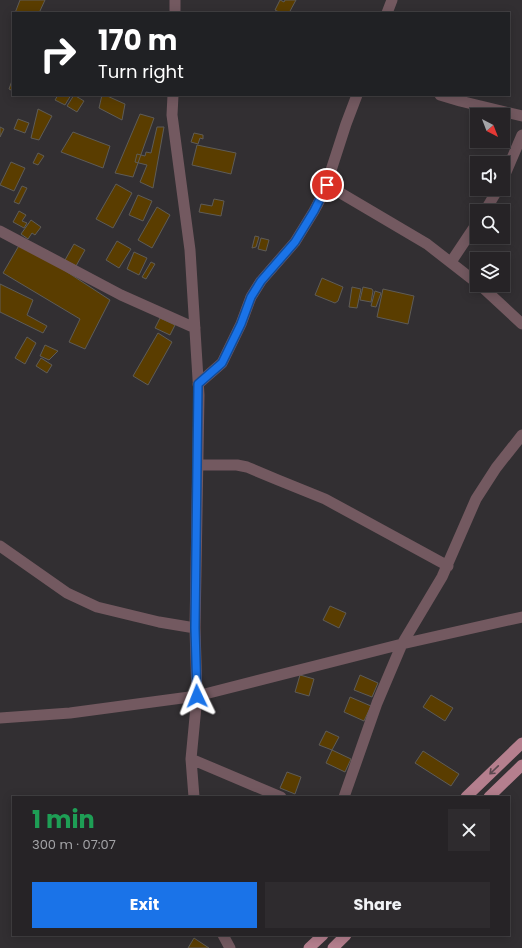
<!DOCTYPE html>
<html lang="en">
<head>
<meta charset="utf-8">
<style>
	body { margin:0; font-family:Poppins,sans-serif; background:#2e2b2e; color:#f1f3f6; height:100vh; display:flex; flex-direction:column; font-size:15px; white-space:nowrap }
	* { box-sizing:border-box; margin:0 }
	p { font-size:13px; color:#a4a4a7 }
	.icon { flex:none; width:22px; height:22px; fill:none; stroke:currentColor; stroke-width:2; stroke-linecap:round; stroke-linejoin:round }
	.map { position:relative; flex:1; overflow:hidden }
	.drawer { position:absolute; left:12px; top:796px; width:498px; height:140px; display:flex; flex-direction:column; background:#262326; border-radius:0px; box-shadow:0 2px 10px #0003,0 0 0 1px #424043 }
	.drawer>* { flex:none }
	.banner { position:absolute; left:12px; top:12px; width:498px; height:84px; border-radius:0px; box-shadow:0 2px 10px #0003,0 0 0 1px #424043; background:#202124; color:#fff; overflow:hidden }
	.needle { width:26px; rotate:138deg }
	.buttons { position:absolute; left:470px; top:108px; display:grid; gap:8px }
	.buttons a { display:grid; place-items:center; width:40px; height:40px; border-radius:0px; background:#262326; box-shadow:0 2px 10px #0003,0 0 0 1px #424043; font-size:20px }
	.pin { position:absolute; display:grid; place-items:center; width:34px; height:34px; color:#fff; margin:-17px; border:2px solid #fff; border-radius:50%; box-shadow:0 1px 4px #0007 }
	.me { position:absolute; width:44px; margin:-22px; rotate:358deg; stroke-linejoin:round; filter:drop-shadow(0 0 3px #0008) }
	.turn { display:flex; align-items:center; gap:14px; height:84px; padding:0 20px; font-size:18px }
	.turn .icon { width:52px; height:52px; stroke-width:2.5 }
	.turn b { display:block; font-size:28px; line-height:34px }
	.round { display:grid; place-items:center; flex:none; width:42px; height:42px; border-radius:0px; background:#2e2b2e }
	.summary { display:flex; align-items:center; justify-content:space-between; height:68px; padding:0 20px }
	h1 { font-size:24px; font-weight:700; line-height:30px; color:#1e9e55 }
	.button { display:flex; gap:8px; margin-top:auto; padding:8px 20px }
	.button a { flex:1; height:46px; border-radius:0px; background:#1a73e8; color:#fff; font-size:16px; font-weight:700; line-height:46px; text-align:center }
	.button a+a { background:#2e2b2e; color:#f1f3f6 }
	.map>svg:first-child { display:block }
	.building { fill:#5a3d00; stroke:#5e5c58 }
	.lines { fill:none; stroke-linecap:round; stroke-linejoin:round }
	.minor { stroke:#735960; stroke-width:11 }
	.primary { stroke:#b57f8e; stroke-width:11 }
	.oneway { stroke:#59474e }
	.route-casing { stroke:#114b97; stroke-width:10 }
	.route { stroke:#1a73e8; stroke-width:7 }
</style>
</head>
<body>
<div class="map">
<svg width="522" height="948" viewBox="0 0 522 948">
	<rect width="100%" height="100%" fill="#322f32"/>
	<path class="building" d="M 20,0 L 45,0 L 39,13 L 15,13 Z
		M 280,0 L 284,2 L 285,0 L 296,0 L 289,13 L 281,13 L 275,10 Z
		M 13,78 L 13,91 L 9,89 Z
		M 58,95 L 71,95 L 65,105 L 55,100 Z
		M 74,95 L 84,101 L 77,112 L 67,106 Z
		M 102,95 L 105,95 L 125,104 L 122,120 L 99,108 Z
		M 38,109 L 52,116 L 39,140 L 31,138 Z
		M 140,114 L 154,118 L 133,177 L 115,173 Z
		M 18,119 L 29,123 L 25,133 L 14,129 Z
		M 0,127 L 4,129 L 0,137 Z
		M 157,127 L 164,127 L 153,188 L 140,182 L 147,165 L 135,162 L 137,154 L 145,156 L 146,152 L 151,153 Z
		M 73,132 L 110,146 L 103,168 L 61,152 Z
		M 194,133 L 203,135 L 203,139 L 200,138 L 198,144 L 191,142 Z
		M 197,145 L 236,153 L 231,174 L 192,165 Z
		M 38,153 L 44,156 L 38,165 L 33,163 Z
		M 11,162 L 25,168 L 14,191 L 0,185 Z
		M 116,184 L 132,193 L 113,228 L 96,219 Z
		M 22,186 L 27,188 L 19,204 L 14,202 Z
		M 138,195 L 152,201 L 143,221 L 129,215 Z
		M 214,199 L 224,201 L 221,216 L 199,212 L 201,204 L 212,206 Z
		M 157,207 L 170,215 L 152,248 L 138,240 Z
		M 19,211 L 26,215 L 22,221 L 27,223 L 24,228 L 13,222 Z
		M 31,220 L 41,227 L 35,235 L 32,233 L 28,239 L 21,234 Z
		M 255,236 L 259,237 L 256,247 L 252,248 Z
		M 261,238 L 269,240 L 266,251 L 258,249 Z
		M 117,241 L 131,249 L 119,268 L 106,260 Z
		M 21,242 L 110,300 L 85,349 L 69,342 L 80,319 L 3,273 Z
		M 74,244 L 85,250 L 76,266 L 65,260 Z
		M 134,252 L 147,258 L 139,275 L 127,269 Z
		M 151,262 L 155,264 L 146,279 L 142,277 Z
		M 322,278 L 343,287 L 338,301 L 335,303 L 315,295 Z
		M 0,284 L 33,300 L 27,315 L 47,326 L 43,333 L 0,312 Z
		M 352,287 L 361,289 L 357,308 L 349,307 Z
		M 363,287 L 372,289 L 373,291 L 371,302 L 360,300 Z
		M 383,289 L 414,296 L 408,324 L 377,317 Z
		M 375,291 L 381,293 L 376,307 L 371,306 Z
		M 160,318 L 175,325 L 170,335 L 155,328 Z
		M 158,333 L 172,342 L 148,385 L 133,376 Z
		M 27,337 L 36,343 L 25,364 L 15,358 Z
		M 45,345 L 58,351 L 49,360 L 40,356 Z
		M 41,358 L 52,365 L 47,373 L 36,366 Z
		M 330,606 L 346,613 L 339,628 L 323,620 Z
		M 300,675 L 314,679 L 309,696 L 295,692 Z
		M 360,675 L 378,683 L 372,697 L 354,690 Z
		M 431,695 L 453,708 L 445,721 L 423,707 Z
		M 350,697 L 371,706 L 364,721 L 344,712 Z
		M 326,731 L 339,737 L 332,750 L 319,745 Z
		M 332,750 L 351,759 L 345,772 L 326,763 Z
		M 423,751 L 459,774 L 451,786 L 415,763 Z
		M 287,772 L 301,777 L 295,794 L 280,788 Z
		M 194,938 L 209,948 L 188,948 Z"/>
	<g class="lines">
		<path class="minor" d="M 175,13 L 175,0
			M 387,13 L 392,0
			M 173,95 L 172,115 L 190,250 L 199,395 L 195,628 L 197,696 L 191,759 L 194,797
			M 440,95 L 460,101 L 522,116
			M 503,179 L 522,135
			M 327,185 L 427,244 L 477,283
			M 485,211 L 498,189
			M 0,231 L 121,295 L 195,328
			M 451,262 L 477,223
			M 480,285 L 522,324
			M 198,384 L 222,363 L 241,324 L 251,297 L 261,281 L 295,242 L 314,211 L 324,192 L 346,124 L 357,95
			M 198,465 L 237,465 L 247,467 L 278,480 L 325,499 L 448,566
			M 0,546 L 67,593 L 97,607 L 159,622 L 195,628
			M 0,718 L 70,713 L 197,696 L 402,644 L 522,617
			M 191,759 L 281,797
			M 344,797 L 377,703 L 402,644 L 442,577 L 476,499 L 496,468 L 522,435
			M 223,935 L 230,948"/>
		<path class="primary" d="M 466,797 L 522,743
			M 489,797 L 522,765
			M 309,948 L 323,935
			M 333,948 L 346,935"/>
	</g>
	<defs><path id="oneway-shaft" d="M-6 0H5M1.5-3L5.5 0L1.5 3" fill="none" stroke-width="1.6" stroke-linecap="round" stroke-linejoin="round"/></defs>
	<use class="oneway" href="#oneway-shaft" transform="translate(494 770) rotate(136)"/>
	<g class="lines">
		<defs>
			<path id="route" d="M 197,696 L 195,628 L 198,384 L 222,363 L 241,324 L 251,297 L 261,281 L 295,242 L 314,211 L 327,185"/>
		</defs>
		<use href="#route" class="route-casing"/>
		<use href="#route" class="route"/>
	</g>
</svg>
<div class="buttons">
<a><svg class="needle" viewBox="-14 -14 28 28"><path d="M0-13l5 13h-10z" fill="#e53935"/><path d="M0 13l5-13h-10z" fill="#a4a4a7"/></svg></a>
<a><svg class="icon" aria-label="sound" viewBox="0 0 24 24"><path d="M4 9h4l5-4v14l-5-4H4zM17 9q2 3 0 6"/></svg></a>
<a><svg class="icon" aria-label="search" viewBox="0 0 24 24"><circle cx="10" cy="10" r="6"/><path d="M15 15l6 6"/></svg></a>
<a><svg class="icon" aria-label="layers" viewBox="0 0 24 24"><path d="M12 4l9 5-9 5-9-5zM3 14l9 5 9-5"/></svg></a>
</div>
<div class="pin" style="left:327px;top:185px;background:#d93025"><svg class="icon" aria-label="arrive" viewBox="0 0 24 24"><path d="M6 21V4h12l-3 4 3 4H6"/></svg></div>
<svg class="me" style="left:197px;top:696px" viewBox="-20 -20 40 40"><path d="M0-17L14 15 0 8-14 15z" fill="#1a73e8" stroke="#fff" stroke-width="4"/></svg>
<div class="banner">
<div class="turn"><svg class="icon" aria-label="right" viewBox="0 0 24 24"><path d="M7 20v-9h11M14 6l5 5-5 5"/></svg><div><b>170 m</b>Turn right</div></div>
</div>
<section class="drawer">
<div class="summary"><div><h1>1 min</h1><p>300 m · 07:07</p></div><a class="round"><svg class="icon" aria-label="close" viewBox="0 0 24 24"><path d="M6 6l12 12M18 6L6 18"/></svg></a></div>
<div class="button"><a>Exit</a><a>Share</a></div>
</section>
</div>
</body>
</html>
